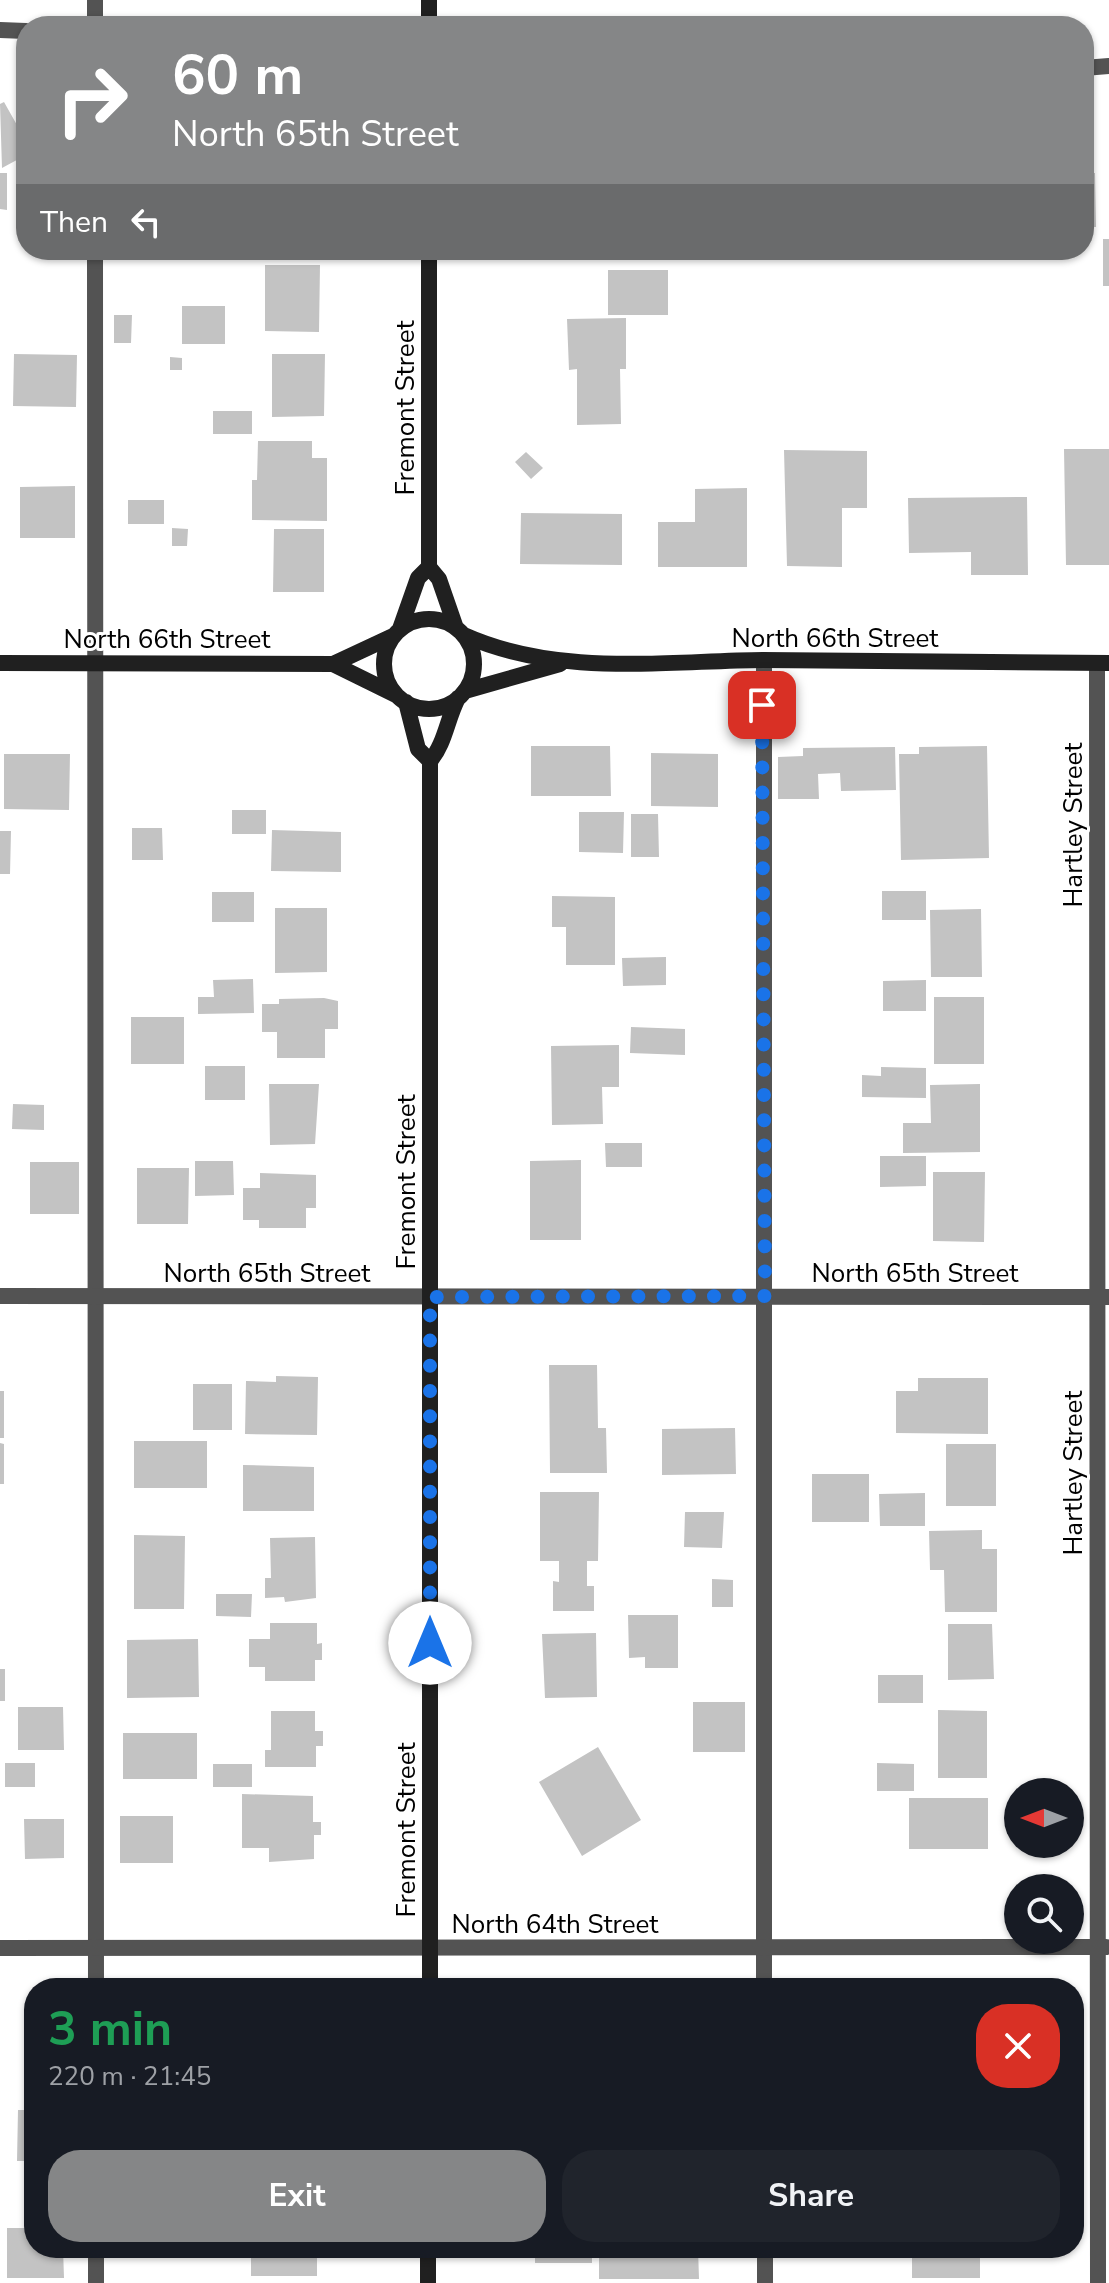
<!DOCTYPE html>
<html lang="en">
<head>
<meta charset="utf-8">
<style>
	body { margin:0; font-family:"Nunito Sans",sans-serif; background:#20242c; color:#f1f3f6; height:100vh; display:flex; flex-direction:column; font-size:30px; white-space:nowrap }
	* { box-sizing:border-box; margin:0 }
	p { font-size:26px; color:#9ea1a6 }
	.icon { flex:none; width:44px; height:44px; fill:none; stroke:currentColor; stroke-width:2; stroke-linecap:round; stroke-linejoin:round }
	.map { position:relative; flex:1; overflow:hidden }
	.sheet { position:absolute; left:24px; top:1978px; width:1060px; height:280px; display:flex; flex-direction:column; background:#171b24; border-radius:32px; box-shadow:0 2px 6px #0004 }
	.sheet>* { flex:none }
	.banner { position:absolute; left:16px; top:16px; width:1078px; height:244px; border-radius:32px; box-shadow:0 2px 6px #0004; background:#858687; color:#fff; overflow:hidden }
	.needle { width:52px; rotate:270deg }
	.buttons { position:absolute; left:1004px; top:1778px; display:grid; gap:16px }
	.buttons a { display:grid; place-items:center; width:80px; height:80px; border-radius:50%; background:#171b24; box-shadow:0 2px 6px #0004; font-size:40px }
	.pin { position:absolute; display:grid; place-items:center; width:68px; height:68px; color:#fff; margin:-34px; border-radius:16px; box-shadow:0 4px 12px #0006 }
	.me { position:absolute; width:88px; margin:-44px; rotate:0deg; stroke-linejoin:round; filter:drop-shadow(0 0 6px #0008) }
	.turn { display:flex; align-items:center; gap:28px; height:168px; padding:0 24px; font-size:36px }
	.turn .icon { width:104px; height:104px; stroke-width:2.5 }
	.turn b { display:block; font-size:56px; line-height:68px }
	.then { display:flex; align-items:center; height:76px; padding:0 24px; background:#0003; gap:16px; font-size:30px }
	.round { display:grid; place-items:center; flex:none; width:84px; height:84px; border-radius:32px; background:#20242c }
	.overview { display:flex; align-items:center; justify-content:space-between; height:136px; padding:0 24px }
	h1 { font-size:48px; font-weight:700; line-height:60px; color:#1e9e55 }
	.cta { display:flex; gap:16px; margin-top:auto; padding:16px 24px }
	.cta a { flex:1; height:92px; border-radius:32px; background:#858687; color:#fff; font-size:32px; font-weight:700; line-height:92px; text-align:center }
	.cta a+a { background:#20242c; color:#f1f3f6 }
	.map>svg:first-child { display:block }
	.building { fill:#c3c3c3 }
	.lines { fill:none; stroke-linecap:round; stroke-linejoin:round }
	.lane { stroke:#535353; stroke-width:16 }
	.street { stroke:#535353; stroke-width:16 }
	.secondary { stroke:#202020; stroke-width:16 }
	.route { stroke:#1a73e8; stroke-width:14; stroke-dasharray:0 25.2 }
	.labels { text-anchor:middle; stroke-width:6; stroke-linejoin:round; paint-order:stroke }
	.street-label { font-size:26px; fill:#000; stroke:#fff }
</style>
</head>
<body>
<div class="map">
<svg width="1109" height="2283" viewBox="0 0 1109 2283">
	<rect width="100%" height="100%" fill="#fff"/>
	<path class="building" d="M 4,102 L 26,141 L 26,155 L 2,168 L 0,104 Z
		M 0,173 L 7,173 L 7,210 L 0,209 Z
		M 1084,173 L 1095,173 L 1096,227 L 1084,227 Z
		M 1103,239 L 1109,239 L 1109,286 L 1103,286 Z
		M 184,250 L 228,250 L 228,257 L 184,258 Z
		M 265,265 L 320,265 L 319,332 L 265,331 Z
		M 608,270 L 668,270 L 668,315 L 608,315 Z
		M 182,306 L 225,306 L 225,344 L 182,344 Z
		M 114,315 L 132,315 L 131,343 L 114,343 Z
		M 626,318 L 626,369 L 620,369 L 621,424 L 577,425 L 577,369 L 569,370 L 567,319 Z
		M 14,354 L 77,355 L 76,407 L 13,406 Z
		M 272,354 L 325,354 L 324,416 L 272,417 Z
		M 170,357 L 182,358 L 182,370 L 170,370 Z
		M 213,411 L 252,411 L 252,434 L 213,434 Z
		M 258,441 L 312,441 L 312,458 L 327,458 L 327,521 L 252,520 L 252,480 L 257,480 Z
		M 1064,449 L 1109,449 L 1109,565 L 1066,565 Z
		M 784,450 L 867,451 L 867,508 L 842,508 L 842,567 L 787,566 Z
		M 526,452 L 543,468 L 531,479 L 515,462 Z
		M 75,486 L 75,538 L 20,538 L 20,487 Z
		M 747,488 L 747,567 L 658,567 L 658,522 L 695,522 L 695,489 Z
		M 1027,497 L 1028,575 L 971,575 L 971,552 L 909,553 L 908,498 Z
		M 128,500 L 164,500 L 164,524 L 128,524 Z
		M 521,513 L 622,514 L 622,565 L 520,564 Z
		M 172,528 L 188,529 L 187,546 L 172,546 Z
		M 274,529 L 324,529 L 324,592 L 273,592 Z
		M 531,746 L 610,746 L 611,796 L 531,796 Z
		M 987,746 L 989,858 L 901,860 L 899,754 L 919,754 L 919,747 Z
		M 895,747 L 896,790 L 841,791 L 840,773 L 818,774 L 819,799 L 778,799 L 778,757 L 803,756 L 803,748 Z
		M 651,753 L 718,754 L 718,807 L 651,806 Z
		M 4,754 L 70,754 L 69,810 L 4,809 Z
		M 232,810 L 266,810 L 266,834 L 232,834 Z
		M 579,812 L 624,812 L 623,853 L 579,852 Z
		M 631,814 L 658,814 L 659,857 L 631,857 Z
		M 132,828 L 162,828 L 163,860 L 132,860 Z
		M 272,830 L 341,832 L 341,872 L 271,871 Z
		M 0,831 L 11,831 L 10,874 L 0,874 Z
		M 882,891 L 926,891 L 926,920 L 882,920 Z
		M 212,892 L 254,892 L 254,922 L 212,922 Z
		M 552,896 L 615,897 L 615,965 L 566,965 L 566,927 L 552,927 Z
		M 275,908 L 327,908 L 327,972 L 275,973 Z
		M 981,909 L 982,977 L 931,977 L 930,910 Z
		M 666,957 L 666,985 L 623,986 L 622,958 Z
		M 253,979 L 254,1013 L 198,1014 L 198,997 L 214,997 L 213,980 Z
		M 926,980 L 926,1011 L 883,1011 L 883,981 Z
		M 934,997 L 984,997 L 984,1064 L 934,1064 Z
		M 324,998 L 338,1001 L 338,1029 L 325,1029 L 325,1058 L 277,1058 L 277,1032 L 262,1032 L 262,1004 L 279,1004 L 279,999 Z
		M 131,1017 L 184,1017 L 184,1064 L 131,1064 Z
		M 631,1027 L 685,1029 L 685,1055 L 630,1053 Z
		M 619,1045 L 619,1087 L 602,1087 L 603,1124 L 552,1125 L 551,1046 Z
		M 205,1066 L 245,1066 L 245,1100 L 205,1100 Z
		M 881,1067 L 926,1068 L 926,1098 L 862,1097 L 862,1075 L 881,1076 Z
		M 269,1084 L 319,1084 L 315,1144 L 270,1145 Z
		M 980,1084 L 980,1152 L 903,1153 L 903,1123 L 931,1123 L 930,1085 Z
		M 13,1104 L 44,1105 L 44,1130 L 12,1129 Z
		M 605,1143 L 642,1143 L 642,1167 L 606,1167 Z
		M 880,1156 L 926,1156 L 926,1186 L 880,1187 Z
		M 581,1160 L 581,1240 L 530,1240 L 530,1161 Z
		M 195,1161 L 233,1161 L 234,1195 L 195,1196 Z
		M 30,1162 L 79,1162 L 79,1214 L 30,1214 Z
		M 137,1168 L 189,1168 L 188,1224 L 137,1224 Z
		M 933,1172 L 985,1172 L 984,1242 L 933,1241 Z
		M 260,1173 L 316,1175 L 316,1208 L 306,1208 L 306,1228 L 259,1228 L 259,1220 L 243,1220 L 243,1188 L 260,1188 Z
		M 549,1365 L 597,1365 L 598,1428 L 606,1428 L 607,1473 L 550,1473 Z
		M 276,1376 L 318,1377 L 317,1435 L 245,1434 L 246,1381 L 276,1382 Z
		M 918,1378 L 988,1378 L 988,1434 L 896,1433 L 896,1391 L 918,1391 Z
		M 193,1384 L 232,1384 L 232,1430 L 193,1430 Z
		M 0,1391 L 4,1391 L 4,1438 L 0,1438 Z
		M 735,1428 L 736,1474 L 662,1475 L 662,1429 Z
		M 134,1441 L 207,1441 L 207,1488 L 134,1488 Z
		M 0,1443 L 4,1444 L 4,1484 L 0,1484 Z
		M 946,1444 L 996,1444 L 996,1506 L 946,1506 Z
		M 243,1465 L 314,1467 L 314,1511 L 243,1511 Z
		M 812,1474 L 869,1474 L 869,1522 L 812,1522 Z
		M 540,1492 L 599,1492 L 598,1561 L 587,1561 L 587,1586 L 594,1586 L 594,1611 L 553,1611 L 553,1581 L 559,1582 L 559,1561 L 540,1561 Z
		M 925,1493 L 925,1526 L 880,1526 L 879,1494 Z
		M 685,1512 L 724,1512 L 722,1548 L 684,1547 Z
		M 982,1530 L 982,1549 L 997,1549 L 997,1612 L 945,1612 L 944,1570 L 930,1570 L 929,1531 Z
		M 134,1535 L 185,1536 L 184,1609 L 134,1609 Z
		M 315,1537 L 316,1598 L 285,1602 L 284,1597 L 265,1598 L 265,1578 L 271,1578 L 270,1538 Z
		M 712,1579 L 733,1580 L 733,1607 L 712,1607 Z
		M 216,1594 L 252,1594 L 251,1617 L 216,1616 Z
		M 628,1615 L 678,1615 L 678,1668 L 645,1668 L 645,1657 L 629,1658 Z
		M 270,1623 L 317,1623 L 317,1644 L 322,1643 L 322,1660 L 315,1660 L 315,1681 L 265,1681 L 265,1667 L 249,1667 L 249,1639 L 270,1639 Z
		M 948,1624 L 992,1624 L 994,1679 L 948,1680 Z
		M 596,1633 L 597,1697 L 545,1698 L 542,1634 Z
		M 198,1639 L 199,1697 L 127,1698 L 127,1640 Z
		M 0,1669 L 5,1669 L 5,1701 L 0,1701 Z
		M 878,1675 L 923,1675 L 923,1703 L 878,1703 Z
		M 693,1702 L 745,1702 L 745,1752 L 693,1752 Z
		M 18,1707 L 63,1707 L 64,1750 L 18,1750 Z
		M 938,1710 L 987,1711 L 987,1778 L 938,1778 Z
		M 271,1711 L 315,1711 L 315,1731 L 323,1731 L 323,1746 L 316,1746 L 316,1767 L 265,1767 L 265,1750 L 271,1750 Z
		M 123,1733 L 197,1733 L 197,1779 L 123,1779 Z
		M 598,1747 L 641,1820 L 582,1856 L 539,1782 Z
		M 5,1763 L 35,1763 L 35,1787 L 5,1787 Z
		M 877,1763 L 914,1764 L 914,1791 L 877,1791 Z
		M 213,1764 L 252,1764 L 252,1787 L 213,1787 Z
		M 242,1794 L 313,1796 L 313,1822 L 321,1822 L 321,1835 L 314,1835 L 314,1859 L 269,1862 L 269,1848 L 242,1848 Z
		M 909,1798 L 988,1798 L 988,1849 L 909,1849 Z
		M 120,1816 L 173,1816 L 173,1863 L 120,1863 Z
		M 24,1819 L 64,1819 L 64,1858 L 25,1859 Z
		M 30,2059 L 34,2059 L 34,2103 L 30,2103 Z
		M 18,2110 L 34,2110 L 34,2161 L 17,2161 Z
		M 7,2228 L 34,2228 L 34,2248 L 63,2248 L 64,2278 L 7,2278 Z
		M 224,2248 L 317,2248 L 317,2276 L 251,2276 L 251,2254 L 224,2254 Z
		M 535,2248 L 592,2248 L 592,2263 L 535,2263 Z
		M 637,2248 L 698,2248 L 699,2279 L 599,2279 L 599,2257 L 637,2257 Z
		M 912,2248 L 980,2248 L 980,2278 L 912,2278 Z"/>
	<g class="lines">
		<path class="lane" d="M 95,26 L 95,0
			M 95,250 L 96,1988
			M 764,660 L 764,1988
			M 765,2248 L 765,2283
			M 96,2283 L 96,2248"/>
		<path class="street" d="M 0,30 L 26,31
			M 1084,68 L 1109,66
			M 1097,663 L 1098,2283
			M 0,1296 L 1109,1297
			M 0,1948 L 1106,1947"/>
		<path class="secondary" d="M 429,26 L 429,0
			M 429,250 L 429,567 L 439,579 L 456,628
			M384 664a45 45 0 1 1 90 0a45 45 0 1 1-90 0Z
			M 400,629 L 418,578 L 429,567
			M 464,635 C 558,677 663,661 763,660 C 878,660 994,663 1109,663
			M 0,663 L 333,664 L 396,695
			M 333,664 L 393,636
			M 465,691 L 560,664
			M 406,702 L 418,749 L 430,761
			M 430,1988 L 430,761 C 445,744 447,719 458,698
			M 428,2248 L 428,2283"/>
	</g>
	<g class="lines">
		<path class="route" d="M 430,1643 L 430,1297 L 765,1296 L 762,705"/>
	</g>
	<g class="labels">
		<g class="street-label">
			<text transform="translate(405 408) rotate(-90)" y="9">Fremont Street</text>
			<text x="835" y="647">North 66th Street</text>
			<text x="167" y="648">North 66th Street</text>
			<text transform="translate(1073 825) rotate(-90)" y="9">Hartley Street</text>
			<text transform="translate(406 1182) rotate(-90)" y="9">Fremont Street</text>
			<text x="267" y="1282">North 65th Street</text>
			<text x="915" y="1282">North 65th Street</text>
			<text transform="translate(1073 1473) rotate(-90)" y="9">Hartley Street</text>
			<text transform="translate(406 1830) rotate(-90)" y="9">Fremont Street</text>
			<text x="555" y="1933">North 64th Street</text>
		</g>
	</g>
</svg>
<div class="buttons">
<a><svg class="needle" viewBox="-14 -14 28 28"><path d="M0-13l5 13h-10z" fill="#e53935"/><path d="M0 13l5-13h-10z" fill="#9ea1a6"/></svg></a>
<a><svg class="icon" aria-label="search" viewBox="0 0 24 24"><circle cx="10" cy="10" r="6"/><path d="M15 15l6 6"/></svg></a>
</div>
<div class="pin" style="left:762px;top:705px;background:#d93025"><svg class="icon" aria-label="arrive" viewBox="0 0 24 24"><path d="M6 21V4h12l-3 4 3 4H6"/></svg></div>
<svg class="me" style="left:430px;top:1643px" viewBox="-20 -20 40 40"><circle r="19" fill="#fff"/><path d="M0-13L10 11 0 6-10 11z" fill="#1a73e8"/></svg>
<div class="banner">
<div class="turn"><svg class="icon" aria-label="right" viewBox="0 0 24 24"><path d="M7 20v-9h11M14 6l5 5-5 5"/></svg><div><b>60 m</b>North 65th Street</div></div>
<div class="then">Then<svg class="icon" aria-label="left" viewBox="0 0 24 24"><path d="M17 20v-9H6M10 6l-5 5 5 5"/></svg></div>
</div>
<section class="sheet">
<div class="overview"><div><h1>3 min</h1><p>220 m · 21:45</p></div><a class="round" style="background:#d93025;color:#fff"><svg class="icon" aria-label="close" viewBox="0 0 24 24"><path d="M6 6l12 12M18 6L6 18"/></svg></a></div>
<div class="cta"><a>Exit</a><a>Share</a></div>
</section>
</div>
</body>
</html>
